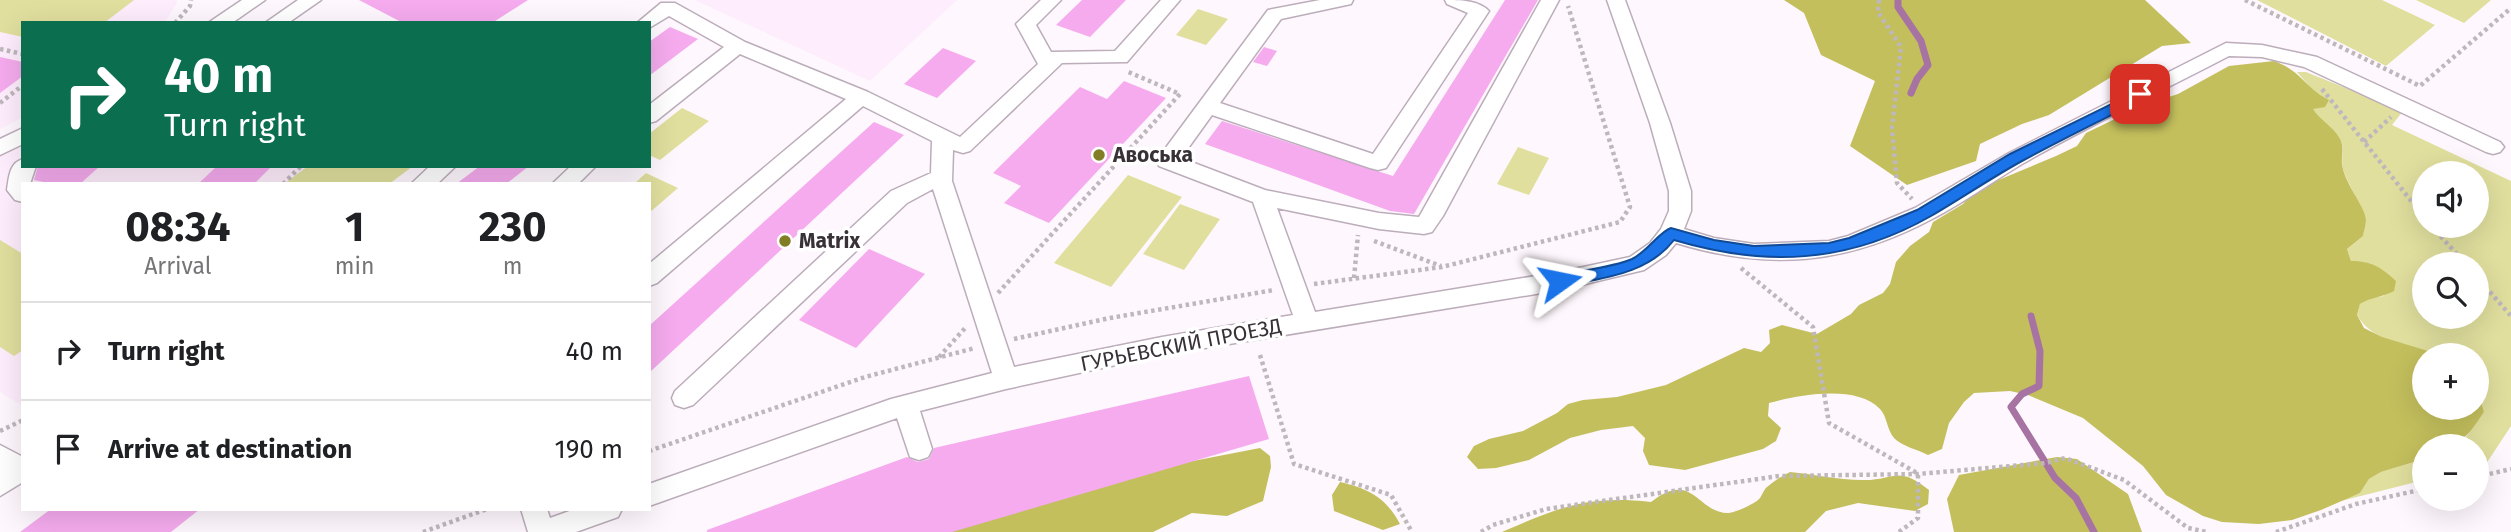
<!DOCTYPE html>
<html lang="en">
<head>
<meta charset="utf-8">
<style>
	body { margin:0; font-family:"Fira Sans",sans-serif; background:#f6f6f6; color:#202124; height:100vh; display:flex; flex-direction:column; font-size:26px; white-space:nowrap }
	* { box-sizing:border-box; margin:0 }
	p { font-size:23px; color:#757577 }
	.icon { flex:none; width:38px; height:38px; fill:none; stroke:currentColor; stroke-width:2; stroke-linecap:round; stroke-linejoin:round }
	.map { position:relative; flex:1; overflow:hidden }
	.drawer { position:absolute; left:21px; top:182px; width:630px; height:329px; display:flex; flex-direction:column; background:#fff; border-radius:0px; box-shadow:0 7px 28px #0002 }
	.drawer>* { flex:none }
	.hud { position:absolute; left:21px; top:21px; width:630px; height:147px; border-radius:0px; box-shadow:0 7px 28px #0002; background:#0b6e4f; color:#fff; overflow:hidden }
	.buttons { position:absolute; left:2412px; top:161px; display:grid; gap:14px }
	.buttons a { display:grid; place-items:center; width:77px; height:77px; border-radius:50%; background:#fff; box-shadow:0 7px 28px #0002; font-size:35px }
	.pin { position:absolute; display:grid; place-items:center; width:60px; height:60px; color:#fff; margin:-30px; border-radius:14px; box-shadow:0 4px 10px #0006 }
	.me { position:absolute; width:77px; margin:-38px; rotate:78deg; stroke-linejoin:round; filter:drop-shadow(0 0 5px #0008) }
	.turn { display:flex; align-items:center; gap:24px; height:147px; padding:0 28px; font-size:32px }
	.turn .icon { width:91px; height:91px; stroke-width:2.5 }
	.turn b { display:block; font-size:49px; line-height:60px }
	.eta { display:flex; justify-content:space-evenly; align-items:center; height:119px; text-align:center }
	.eta b { font-size:42px; font-weight:700; line-height:49px }
	ul { padding:0; list-style:none }
	li { display:flex; align-items:center; gap:21px; height:98px; padding:0 28px; border-top:2px solid #e0e0e0 }
	li div { flex:1 }
	li b { display:block; font-size:26px }
	li em { font-style:normal }
	.map>svg:first-child { display:block }
	.built { fill:#feedfc }
	.green { fill:#e0df9e; fill-rule:evenodd }
	.forest { fill:#c3bf5d }
	.lines { fill:none; stroke-linecap:round; stroke-linejoin:round }
	.stream { stroke:#a773a2; stroke-width:7 }
	.building { fill:#f5abee }
	.minor-casing { stroke:#bcadba; stroke-width:3 }
	.path { stroke:#beb8bd; stroke-width:4.5; stroke-dasharray:3.5 3.5; stroke-linecap:butt }
	.minor { fill:#fff; fill-rule:evenodd }
	.route { fill:#1a73e8; stroke:#114b97; stroke-width:2 }
	.poi-dot { fill:#827e25; stroke:#fff; stroke-width:2.5 }
	.labels { text-anchor:middle; stroke-width:7; stroke-linejoin:round; paint-order:stroke }
	.poi-label { font-size:21px; font-weight:bold; fill:#383237; stroke:#fff; text-anchor:start }
	.street-label { font-size:21px; fill:#383237; stroke:#fff }
</style>
</head>
<body>
<div class="map">
<svg width="2511" height="532" viewBox="0 0 2511 532">
	<rect width="100%" height="100%" fill="#fef7fd"/>
	<path class="built" d="M 0,0 L 177,0 L 177,3 L 164,23 L 23,23 L 23,117 L 0,129 Z
		M 695,0 L 957,0 L 870,81 Z
		M 23,140 L 23,166 L 413,166 L 389,184 L 23,184 L 23,406 L 0,392 L 0,152 Z"/>
	<path class="green" d="M 0,0 L 134,0 L 104,23 L 23,23 L 23,37 L 0,32 Z
		M 2257,0 L 2382,0 L 2435,25 L 2386,66 Z
		M 2416,0 L 2491,0 L 2464,23 Z
		M 1198,9 L 1228,19 L 1206,45 L 1176,35 Z
		M 2297,72 L 2306,72 L 2403,111 L 2392,125 L 2511,181 L 2511,426 L 2484,467 L 2476,469 L 2476,446 L 2451,446 L 2463,441 L 2484,412 L 2476,383 L 2476,355 C 2441,355 2376,349 2357,315 L 2360,304 L 2370,298 L 2384,296 L 2351,261 L 2347,249 L 2363,236 C 2364,231 2366,225 2366,220 C 2365,213 2347,182 2343,169 C 2340,158 2346,147 2339,137 C 2331,126 2319,120 2312,108 L 2316,94 ZM 2424,173 L 2476,173 L 2476,226 L 2424,226 ZM 2424,264 L 2476,264 L 2476,317 L 2424,317 Z
		M 682,108 L 709,121 L 660,160 L 649,155 L 649,134 Z
		M 1518,147 L 1549,158 L 1529,195 L 1497,184 Z
		M 308,166 L 413,166 L 389,184 L 284,184 Z
		M 646,173 L 678,188 L 649,213 L 649,184 L 634,184 Z
		M 1128,175 L 1182,197 L 1111,287 L 1054,263 Z
		M 1180,204 L 1220,219 L 1184,270 L 1143,254 Z
		M 0,240 L 23,254 L 23,350 L 14,356 L 0,347 Z
		M 2424,459 L 2424,480 L 2333,503 L 2360,493 L 2369,479 L 2381,472 Z"/>
	<path class="forest" d="M 1784,0 L 2145,0 L 2191,43 L 2162,46 L 2049,115 L 2022,124 L 1980,144 L 1976,161 L 1907,185 L 1850,146 L 1875,81 L 1821,55 L 1804,13 Z
		M 2274,61 C 2302,71 2306,89 2329,100 L 2325,107 L 2313,109 C 2320,120 2332,126 2339,137 C 2345,146 2341,155 2342,164 C 2344,183 2365,206 2366,220 C 2366,225 2364,231 2363,236 L 2347,249 L 2351,261 C 2371,261 2381,267 2396,281 L 2394,291 C 2383,297 2371,297 2360,304 L 2357,315 L 2364,328 L 2382,337 L 2441,355 L 2424,355 L 2424,408 L 2476,408 L 2476,383 L 2484,412 C 2464,442 2460,446 2424,446 L 2424,459 L 2381,472 L 2369,479 L 2360,493 L 2321,510 L 2292,520 L 2259,524 L 2222,522 L 2203,516 L 2166,495 L 2143,466 L 2083,418 L 2028,395 L 2010,391 L 1974,393 L 1964,402 L 1949,423 L 1942,449 L 1928,455 C 1919,450 1901,446 1894,438 C 1887,430 1887,416 1880,409 C 1857,384 1798,395 1769,403 L 1768,416 L 1781,428 L 1776,441 L 1763,449 L 1685,470 L 1649,465 L 1643,451 L 1645,438 L 1633,426 L 1601,430 L 1570,438 L 1529,460 L 1496,468 L 1478,469 L 1467,457 L 1474,446 L 1489,439 L 1523,431 L 1557,413 L 1568,404 L 1583,400 L 1617,397 L 1666,385 L 1744,348 L 1761,352 L 1770,343 L 1769,330 L 1782,325 L 1817,334 L 1851,314 L 1859,305 L 1883,293 L 1890,284 L 1896,262 L 1910,246 L 1929,232 L 1933,222 L 1963,204 L 1970,196 L 1989,184 L 2056,156 L 2077,146 L 2086,133 L 2144,105 L 2178,94 L 2229,66 Z
		M 1260,448 L 1270,456 L 1271,467 L 1263,501 L 1227,516 L 1192,513 L 1153,532 L 826,532 Z
		M 2057,457 L 2077,459 L 2128,494 L 2142,532 L 1954,532 L 1947,499 L 1959,475 Z
		M 1790,472 C 1813,474 1838,480 1862,480 C 1894,481 1897,464 1929,490 L 1928,504 L 1915,511 L 1858,503 L 1826,511 L 1805,532 L 1502,532 C 1560,507 1587,495 1651,502 C 1693,469 1697,513 1728,513 C 1734,513 1752,505 1758,500 C 1762,497 1763,490 1767,487 C 1774,481 1782,476 1790,472 Z
		M 1340,482 C 1370,489 1386,498 1400,524 L 1383,530 L 1334,511 L 1332,495 Z"/>
	<g class="lines">
		<path class="stream" d="M 1898,0 L 1898,7 L 1921,41 L 1928,65 L 1917,79 L 1911,93
			M 2031,316 L 2040,351 L 2039,386 L 2022,394 L 2011,407 L 2055,478 L 2076,498 L 2094,532"/>
	</g>
	<path class="building" d="M 359,0 L 528,0 L 492,23 L 403,23 Z
		M 1082,0 L 1126,0 L 1090,37 L 1056,25 Z
		M 1505,0 L 1538,0 L 1414,214 L 1390,211 L 1205,144 L 1222,121 L 1393,176 Z
		M 670,27 L 698,39 L 649,76 L 649,42 Z
		M 1264,47 L 1277,51 L 1267,66 L 1253,62 Z
		M 943,48 L 976,61 L 937,98 L 904,84 Z
		M 0,57 L 23,62 L 23,76 L 0,93 Z
		M 1124,81 L 1166,98 L 1049,223 L 1004,203 L 1021,186 L 993,173 L 1080,87 L 1107,99 Z
		M 874,122 L 904,135 L 649,373 L 649,326 Z
		M 38,166 L 100,166 L 80,184 L 53,184 L 34,180 Z
		M 217,166 L 272,166 L 254,184 L 198,184 Z
		M 480,166 L 529,166 L 506,184 L 456,184 Z
		M 869,249 L 925,274 L 856,348 L 799,320 Z
		M 1249,376 L 1269,439 L 952,532 L 707,532 L 707,530 L 907,457 L 918,462 L 929,459 L 934,448 Z
		M 51,509 L 200,509 L 171,532 L 20,532 Z"/>
	<g class="lines">
		<defs>
			<path id="minor" d="M 242,0 L 265,0 L 232,23 L 208,23 Z
				M 298,0 L 321,0 L 288,23 L 265,23 Z
				M 1041,0 L 1061,0 L 1036,25 L 1051,52 L 1115,51 L 1161,0 L 1180,0 L 1127,62 L 1062,63 L 970,151 L 963,153 L 953,150 L 952,181 L 1014,367 L 1162,337 L 1293,315 L 1253,202 L 1159,166 L 1156,161 L 1268,10 L 1320,0 L 1353,0 L 1351,4 L 1281,19 L 1220,103 L 1373,154 L 1468,13 L 1447,4 L 1445,0 C 1460,0 1478,0 1489,11 L 1386,168 L 1378,170 L 1370,168 L 1212,115 L 1181,158 L 1265,190 L 1379,213 L 1419,217 L 1541,0 L 1559,0 L 1443,216 L 1432,232 L 1424,234 L 1379,229 L 1277,208 L 1315,312 L 1560,272 L 1630,257 L 1650,243 L 1661,229 L 1669,211 L 1669,191 L 1650,123 L 1607,0 L 1625,0 L 1670,123 L 1691,191 L 1691,211 L 1684,229 L 1714,238 L 1754,244 L 1829,241 L 1848,236 L 1915,208 L 2009,153 L 2226,43 L 2262,45 L 2317,57 L 2500,142 L 2504,147 L 2500,152 L 2493,154 L 2486,152 L 2304,67 L 2262,57 L 2229,56 C 2160,92 2090,125 2022,164 C 1992,182 1963,203 1932,219 C 1846,265 1768,271 1676,243 L 1666,255 L 1644,270 L 1560,290 L 1162,355 L 1006,389 L 920,411 L 932,449 L 928,457 L 919,460 L 910,457 L 897,418 L 649,506 L 649,484 L 891,399 L 992,373 L 933,189 L 907,203 L 693,405 L 684,408 L 675,405 L 672,398 L 675,391 L 891,191 L 931,173 L 932,141 L 863,106 L 657,283 L 649,286 L 649,264 L 846,99 L 740,54 L 656,121 L 649,123 L 649,105 L 724,47 L 669,16 L 649,28 L 649,23 L 637,23 L 661,3 L 675,3 L 745,42 L 868,92 L 960,137 L 1038,64 L 1016,24 Z
				M 23,128 L 23,144 L 0,155 L 0,139 Z
				M 23,159 L 23,166 L 36,166 L 30,184 L 23,184 L 23,202 L 15,200 L 7,190 C 9,178 9,163 23,159 Z
				M 430,166 L 456,166 L 437,184 L 411,184 Z
				M 571,166 L 596,166 L 578,184 L 552,184 Z
				M 0,445 L 23,457 L 23,482 L 0,496 Z
				M 521,509 L 547,509 L 550,518 L 575,509 L 622,509 L 618,517 L 576,532 L 528,532 Z"/>
		</defs>
		<use href="#minor" class="minor-casing"/>
		<path class="path" d="M 1879,0 L 1878,12 L 1901,47 L 1892,128 L 1897,183 L 1912,199
			M 2245,0 L 2420,86 L 2511,8
			M 175,23 L 190,6 L 191,0
			M 0,49 L 23,54
			M 2322,89 L 2424,217
			M 0,103 L 23,85
			M 2364,142 L 2391,117
			M 283,184 L 301,166
			M 2431,226 L 2466,264
			M 1374,241 L 1441,266
			M 1741,268 L 1813,327 L 1829,423 L 1917,473
			M 2476,276 L 2511,316
			M 1354,278 L 1358,235
			M 1314,284 L 1442,267 L 1620,222 L 1630,207 L 1568,6
			M 998,293 L 1180,94 L 1126,71
			M 1014,339 L 1110,318 L 1274,290
			M 1260,355 L 1294,464 L 1391,495 L 1412,532
			M 939,357 L 966,327
			M 0,431 L 23,420
			M 649,451 L 865,377 L 975,348
			M 2476,477 L 2511,469
			M 423,532 L 487,509
			M 1481,532 L 1493,525 L 1546,509 L 1779,476 L 1918,474 L 2046,463 L 2065,458 L 2124,480 L 2188,528 L 2207,532
			M 1899,532 L 1918,518 L 1918,474
			M 2276,532 L 2356,504 L 2424,489"/>
		<use href="#minor" class="minor"/>
	</g>
	<path class="route" d="M 2140,90 L 2145,91 L 2145,98 C 2104,119 2062,139 2022,161 C 1991,178 1962,198 1931,216 C 1847,264 1765,267 1674,240 C 1647,275 1601,278 1560,287 L 1552,281 L 1560,275 C 1582,270 1611,268 1632,259 C 1647,252 1660,231 1671,228 L 1714,240 L 1754,246 L 1829,243 L 1849,238 L 1917,210 L 2010,154 Z"/>
	<g class="poi-dot">
		<circle cx="1099" cy="155" r="7"/>
		<circle cx="785" cy="241" r="7"/>
	</g>
	<g class="labels">
		<g class="poi-label">
			<text x="1113" y="162">Авоська</text>
			<text x="799" y="248">Matrix</text>
		</g>
		<g class="street-label">
			<text transform="translate(1181 345) rotate(-11)" y="7">ГУРЬЕВСКИЙ ПРОЕЗД</text>
		</g>
	</g>
</svg>
<div class="buttons">
<a><svg class="icon" aria-label="sound" viewBox="0 0 24 24"><path d="M4 9h4l5-4v14l-5-4H4zM17 9q2 3 0 6"/></svg></a>
<a><svg class="icon" aria-label="search" viewBox="0 0 24 24"><circle cx="10" cy="10" r="6"/><path d="M15 15l6 6"/></svg></a>
<a>+</a>
<a>−</a>
</div>
<div class="pin" style="left:2140px;top:94px;background:#d93025"><svg class="icon" aria-label="arrive" viewBox="0 0 24 24"><path d="M6 21V4h12l-3 4 3 4H6"/></svg></div>
<svg class="me" style="left:1560px;top:281px" viewBox="-20 -20 40 40"><path d="M0-17L14 15 0 8-14 15z" fill="#1a73e8" stroke="#fff" stroke-width="4"/></svg>
<div class="hud">
<div class="turn"><svg class="icon" aria-label="right" viewBox="0 0 24 24"><path d="M7 20v-9h11M14 6l5 5-5 5"/></svg><div><b>40 m</b>Turn right</div></div>
</div>
<section class="drawer">
<div class="eta">
<div><b>08:34</b><p>Arrival</p></div>
<div><b>1</b><p>min</p></div>
<div><b>230</b><p>m</p></div>
</div>
<ul>
<li><svg class="icon" aria-label="right" viewBox="0 0 24 24"><path d="M7 20v-9h11M14 6l5 5-5 5"/></svg><div><b>Turn right</b></div><em>40 m</em></li>
<li><svg class="icon" aria-label="arrive" viewBox="0 0 24 24"><path d="M6 21V4h12l-3 4 3 4H6"/></svg><div><b>Arrive at destination</b></div><em>190 m</em></li>
</ul>
</section>
</div>
</body>
</html>
